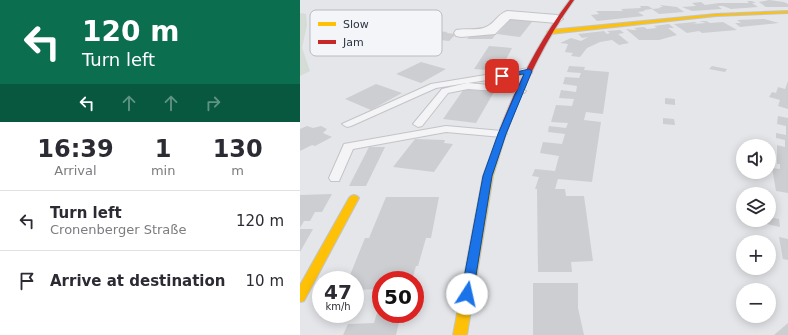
<!DOCTYPE html>
<html lang="en">
<head>
<meta charset="utf-8">
<style>
	body { margin:0; font-family:"DejaVu Sans",sans-serif; background:#f2f2f3; color:#2b2b33; height:100vh; display:flex; flex-direction:column; font-size:15px; white-space:nowrap }
	* { box-sizing:border-box; margin:0 }
	p { font-size:13px; color:#7c7c81 }
	.icon { flex:none; width:22px; height:22px; fill:none; stroke:currentColor; stroke-width:2; stroke-linecap:round; stroke-linejoin:round }
	.map { position:relative; flex:1; overflow:hidden }
	.sheet { display:flex; flex-direction:column; background:#fff; width:300px }
	.sheet>* { flex:none }
	.banner { background:#0b6e4f; color:#fff; overflow:hidden }
	.fabs { position:absolute; left:436px; top:139px; display:grid; gap:8px }
	.fabs a { display:grid; place-items:center; width:40px; height:40px; border-radius:50%; background:#fff; box-shadow:0 2px 10px #0003; font-size:20px }
	.speed { position:absolute; left:12px; top:271px; display:flex; gap:8px; font-size:20px; font-weight:700; text-align:center }
	.speed>* { display:grid; place-content:center; width:52px; height:52px; border-radius:50%; background:#fff; box-shadow:0 2px 10px #0003; line-height:1 }
	.speed small { font-size:10px; font-weight:400 }
	.speed .limit { border:6px solid #d22; background:#fff; color:#111 }
	.pin { position:absolute; display:grid; place-items:center; width:34px; height:34px; color:#fff; margin:-17px; border-radius:8px; box-shadow:0 2px 6px #0006 }
	.me { position:absolute; width:44px; margin:-22px; rotate:10deg; stroke-linejoin:round; filter:drop-shadow(0 0 3px #0008) }
	.turn { display:flex; align-items:center; gap:14px; height:84px; padding:0 16px; font-size:18px }
	.turn .icon { width:52px; height:52px; stroke-width:2.5 }
	.turn b { display:block; font-size:28px; line-height:34px }
	.lanes { display:flex; align-items:center; height:38px; padding:0 16px; background:#0003; justify-content:center; gap:20px; direction:ltr }
	.lanes .off { opacity:.35 }
	.eta { display:flex; justify-content:space-evenly; align-items:center; height:68px; text-align:center }
	.eta b { font-size:24px; font-weight:700; line-height:28px }
	ul { padding:0; list-style:none }
	li { display:flex; align-items:center; gap:12px; height:60px; padding:0 16px; border-top:1px solid #e1e1e2 }
	li div { flex:1 }
	li b { display:block; font-size:15px }
	li em { font-style:normal }
	main { display:flex; flex:1; min-height:0 }
	.map>svg:first-child { display:block }
	.green { fill:#d5dcd5 }
	.building { fill:#cdced1 }
	.lines { fill:none; stroke-linecap:round; stroke-linejoin:round }
	.lane-casing { stroke:#c2c4c7; stroke-width:2 }
	.street-casing { stroke:#c2c4c7; stroke-width:2 }
	.slow-casing { stroke:#c2c4c7; stroke-width:2 }
	.jam-casing { stroke:#c2c4c7; stroke-width:2 }
	.lane { fill:#f4f4f6; fill-rule:evenodd }
	.street { fill:#f4f4f6; fill-rule:evenodd }
	.slow { fill:#ffc107; fill-rule:evenodd }
	.jam { fill:#c62828; fill-rule:evenodd }
	.route { fill:#1a73e8; stroke:#114b97 }
	.key { fill:#f3f5f8; stroke:#b7bbc1; stroke-width:1 }
	.key-label { font-size:11px; fill:#2c3342 }
</style>
</head>
<body>
<main>
<section class="sheet">
<div class="banner">
<div class="turn"><svg class="icon" aria-label="left" viewBox="0 0 24 24"><path d="M17 20v-9H6M10 6l-5 5 5 5"/></svg><div><b>120 m</b>Turn left</div></div>
<div class="lanes"><svg class="icon" aria-label="left" viewBox="0 0 24 24"><path d="M17 20v-9H6M10 6l-5 5 5 5"/></svg><svg class="icon off" aria-label="ahead" viewBox="0 0 24 24"><path d="M12 20V5M6 11l6-6 6 6"/></svg><svg class="icon off" aria-label="ahead" viewBox="0 0 24 24"><path d="M12 20V5M6 11l6-6 6 6"/></svg><svg class="icon off" aria-label="right" viewBox="0 0 24 24"><path d="M7 20v-9h11M14 6l5 5-5 5"/></svg></div>
</div>
<div class="eta">
<div><b>16:39</b><p>Arrival</p></div>
<div><b>1</b><p>min</p></div>
<div><b>130</b><p>m</p></div>
</div>
<ul>
<li><svg class="icon" aria-label="left" viewBox="0 0 24 24"><path d="M17 20v-9H6M10 6l-5 5 5 5"/></svg><div><b>Turn left</b><p>Cronenberger Straße</p></div><em>120 m</em></li>
<li><svg class="icon" aria-label="arrive" viewBox="0 0 24 24"><path d="M6 21V4h12l-3 4 3 4H6"/></svg><div><b>Arrive at destination</b></div><em>10 m</em></li>
</ul>
</section>
<div class="map">
<svg width="488" height="335" viewBox="0 0 488 335">
	<rect width="100%" height="100%" fill="#e4e6e9"/>
	<path class="green" d="M 0,13 L 6,14 L 7,25 L 2,48 L 10,71 L 0,76 Z"/>
	<path class="building" d="M 469,0 L 484,2 L 488,4 L 488,7 L 466,7 L 459,2 Z
		M 447,1 L 452,1 L 456,3 L 452,3 L 458,7 L 431,9 L 423,6 L 418,6 L 422,9 L 392,11 L 382,7 L 396,6 L 392,3 L 401,2 L 405,5 L 419,3 L 449,3 Z
		M 360,5 L 377,7 L 384,12 L 359,14 L 352,9 L 344,10 L 345,11 L 338,12 L 344,16 L 297,21 L 291,15 L 299,14 L 296,11 L 323,11 L 321,9 L 341,8 L 340,6 L 348,6 L 353,9 L 361,8 L 359,7 L 363,7 Z
		M 214,16 L 235,18 L 220,37 L 197,34 Z
		M 464,19 L 479,23 L 440,27 L 435,23 L 441,23 L 437,20 Z
		M 399,21 L 406,21 L 410,23 L 423,22 L 437,30 L 402,33 L 399,31 L 387,33 L 374,24 L 395,22 L 397,23 L 392,24 L 406,23 Z
		M 369,24 L 374,28 L 368,28 L 377,35 L 359,40 L 339,40 L 326,29 L 333,30 L 337,30 L 334,28 L 344,27 L 347,29 L 357,28 L 354,26 Z
		M 320,30 L 324,33 L 318,34 L 329,43 L 319,45 L 312,40 L 300,42 L 287,48 L 280,57 L 271,56 L 273,53 L 265,52 L 268,44 L 260,43 L 271,38 L 281,41 L 288,37 L 282,38 L 278,34 L 304,31 L 307,34 L 310,33 L 307,31 Z
		M 136,31 L 148,32 L 146,33 L 156,34 L 149,41 L 140,40 L 136,42 L 125,41 Z
		M 172,34 L 196,34 L 192,39 L 167,39 Z
		M 189,46 L 212,48 L 200,71 L 174,69 Z
		M 121,62 L 146,69 L 121,83 L 96,74 Z
		M 269,66 L 285,67 L 284,70 L 309,72 L 303,114 L 286,112 L 284,120 L 301,122 L 292,182 L 258,179 L 255,189 L 265,189 L 266,196 L 284,196 L 293,261 L 271,262 L 272,272 L 238,272 L 237,189 L 235,189 L 239,177 L 232,176 L 235,169 L 255,171 L 259,156 L 240,153 L 243,142 L 262,144 L 265,134 L 248,132 L 249,126 L 266,128 L 268,123 L 251,122 L 256,105 L 272,106 L 274,99 L 259,98 L 261,90 L 276,92 L 277,86 L 263,84 L 265,77 L 279,78 L 281,73 L 267,72 Z
		M 412,66 L 427,69 L 425,72 L 409,69 Z
		M 488,81 L 488,109 L 478,106 L 480,100 L 469,97 L 472,92 L 476,93 L 478,87 L 485,89 Z
		M 76,84 L 102,93 L 71,110 L 45,99 Z
		M 164,89 L 194,92 L 176,123 L 143,119 Z
		M 365,98 L 375,99 L 375,105 L 365,104 Z
		M 478,116 L 488,118 L 488,193 L 476,191 L 472,168 L 480,169 L 480,164 L 477,164 L 477,145 L 485,147 L 485,140 L 476,138 L 476,133 L 486,135 L 486,126 L 477,124 Z
		M 363,118 L 374,119 L 375,125 L 363,124 Z
		M 7,126 L 13,128 L 21,126 L 27,129 L 23,133 L 32,137 L 15,146 L 12,145 L 0,151 L 0,129 Z
		M 115,139 L 145,140 L 144,143 L 153,144 L 134,172 L 93,167 Z
		M 69,147 L 85,147 L 66,186 L 49,186 Z
		M 32,194 L 22,212 L 15,212 L 10,221 L 4,221 L 0,228 L 0,195 Z
		M 86,197 L 139,197 L 131,238 L 126,238 L 118,266 L 116,266 L 112,280 L 81,280 L 81,289 L 55,290 L 55,280 L 48,280 L 65,238 L 69,238 Z
		M 469,217 L 479,219 L 480,227 L 458,222 L 457,220 L 469,220 Z
		M 0,229 L 13,229 L 0,252 Z
		M 479,237 L 488,239 L 488,260 L 483,259 Z
		M 233,283 L 278,283 L 278,308 L 284,335 L 233,335 Z
		M 78,310 L 81,310 L 81,314 L 101,314 L 96,335 L 43,335 L 48,324 L 74,323 Z
		M 488,323 L 488,335 L 474,335 Z"/>
	<g class="lines">
		<defs>
			<path id="lane" d="M 229,68 L 232,69 L 232,73 L 168,83 L 221,88 L 226,91 L 224,93 L 168,89 L 148,93 L 122,126 L 118,127 L 113,124 L 142,89 L 167,83 L 136,88 L 51,126 L 47,127 L 42,124 L 131,84 Z
				M 146,126 L 202,131 L 207,134 L 202,137 L 146,132 L 53,149 L 39,181 L 31,181 L 29,178 L 44,144 Z"/>
			<path id="street" d="M 207,11 L 257,15 L 263,19 L 257,23 L 210,19 L 195,34 L 161,37 L 156,36 L 154,33 L 156,30 C 165,28 178,31 186,27 C 194,24 198,14 207,11 Z"/>
			<path id="slow" d="M 488,11 L 488,13 L 416,16 L 250,34 L 247,32 L 250,30 L 416,14 Z
				M 198,135 L 201,135 L 205,137 L 193,176 L 167,335 L 153,335 L 183,176 Z
				M 54,195 L 57,196 L 59,198 L 4,301 L 0,302 L 0,285 L 49,198 L 51,196 Z"/>
			<path id="jam" d="M 270,0 L 274,0 C 244,42 222,88 205,137 L 201,139 L 198,139 L 197,137 C 215,88 238,42 270,0 Z"/>
		</defs>
		<use href="#lane" class="lane-casing"/>
		<use href="#street" class="street-casing"/>
		<use href="#slow" class="slow-casing"/>
		<use href="#jam" class="jam-casing"/>
		<use href="#lane" class="lane"/>
		<use href="#street" class="street"/>
		<use href="#slow" class="slow"/>
		<use href="#jam" class="jam"/>
	</g>
	<path class="route" d="M 229,69 L 232,71 L 206,134 L 192,176 L 173,294 L 172,298 L 167,299 L 163,298 L 161,294 L 183,176 L 198,134 L 224,74 L 202,77 L 199,76 Z"/>
	<rect x="10" y="10" width="132" height="46" rx="6" class="key"/>
	<rect x="18" y="22" width="18" height="4" fill="#ffc107"/>
	<rect x="18" y="40" width="18" height="4" fill="#c62828"/>
	<g class="key-label">
		<text x="43" y="28">Slow</text>
		<text x="43" y="46">Jam</text>
	</g>
</svg>
<div class="fabs">
<a><svg class="icon" aria-label="sound" viewBox="0 0 24 24"><path d="M4 9h4l5-4v14l-5-4H4zM17 9q2 3 0 6"/></svg></a>
<a><svg class="icon" aria-label="layers" viewBox="0 0 24 24"><path d="M12 4l9 5-9 5-9-5zM3 14l9 5 9-5"/></svg></a>
<a>+</a>
<a>−</a>
</div>
<div class="speed"><div>47<small>km/h</small></div><div class="limit">50</div></div>
<div class="pin" style="left:202px;top:76px;background:#d93025"><svg class="icon" aria-label="arrive" viewBox="0 0 24 24"><path d="M6 21V4h12l-3 4 3 4H6"/></svg></div>
<svg class="me" style="left:167px;top:294px" viewBox="-20 -20 40 40"><circle r="19" fill="#fff"/><path d="M0-13L10 11 0 6-10 11z" fill="#1a73e8"/></svg>
</div>
</main>
</body>
</html>
